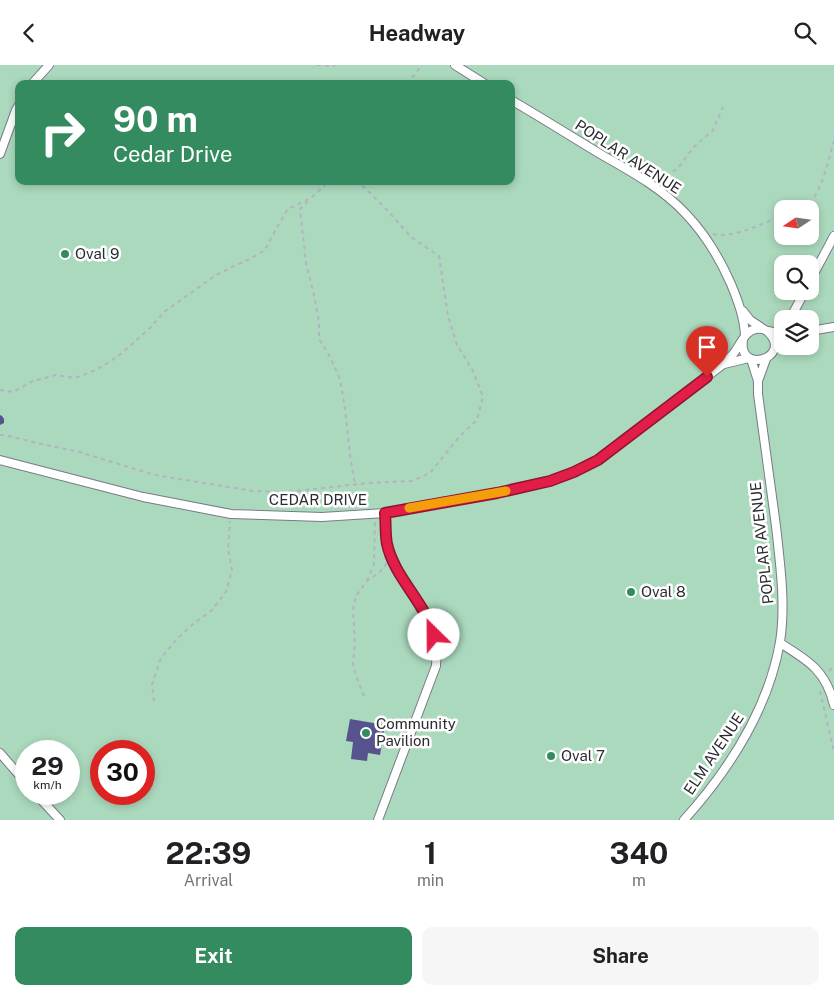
<!DOCTYPE html>
<html lang="en">
<head>
<meta charset="utf-8">
<style>
	body { margin:0; font-family:"Public Sans",sans-serif; background:#f6f6f6; color:#202124; height:100vh; display:flex; flex-direction:column; font-size:19px; white-space:nowrap }
	* { box-sizing:border-box; margin:0 }
	p { font-size:16px; color:#757577 }
	.icon { flex:none; width:28px; height:28px; fill:none; stroke:currentColor; stroke-width:2; stroke-linecap:round; stroke-linejoin:round }
	.map { position:relative; height:755px; overflow:hidden }
	.sheet { display:flex; flex-direction:column; background:#fff; flex:1 }
	.sheet>* { flex:none }
	.hud { position:absolute; left:15px; top:15px; width:500px; height:105px; border-radius:10px; box-shadow:0 2px 8px #0003; background:#348b5f; color:#fff; overflow:hidden }
	.needle { width:32px; rotate:257deg }
	.fabs { position:absolute; left:774px; top:135px; display:grid; gap:10px }
	.fabs a { display:grid; place-items:center; width:45px; height:45px; border-radius:10px; background:#fff; box-shadow:0 2px 8px #0003; font-size:25px }
	.speed { position:absolute; left:15px; top:675px; display:flex; gap:10px; font-size:25px; font-weight:700; text-align:center }
	.speed>* { display:grid; place-content:center; width:65px; height:65px; border-radius:50%; background:#fff; box-shadow:0 2px 8px #0003; line-height:1 }
	.speed small { font-size:12px; font-weight:400 }
	.speed .limit { border:8px solid #d22; background:#fff; color:#111 }
	.pin { position:absolute; display:grid; place-items:center; width:42px; height:42px; color:#fff; margin:-51px -21px; border-radius:50% 50% 50% 0; rotate:-45deg; box-shadow:0 0 5px #0007 }
	.pin .icon { rotate:45deg }
	.me { position:absolute; width:55px; margin:-28px; rotate:337deg; stroke-linejoin:round; filter:drop-shadow(0 0 4px #0008) }
	.turn { display:flex; align-items:center; gap:18px; height:105px; padding:0 15px; font-size:22px }
	.turn .icon { width:65px; height:65px; stroke-width:2.5 }
	.turn b { display:block; font-size:35px; line-height:42px }
	.eta { display:flex; justify-content:space-evenly; align-items:center; height:85px; text-align:center }
	.eta b { font-size:30px; font-weight:700; line-height:35px }
	.action { display:flex; gap:10px; margin-top:auto; padding:10px 15px }
	.action a { flex:1; height:58px; border-radius:10px; background:#348b5f; color:#fff; font-size:20px; font-weight:700; line-height:58px; text-align:center }
	.action a+a { background:#f6f6f6; color:#202124 }
	header { display:flex; justify-content:space-between; align-items:center; height:65px; padding:0 15px; background:#fff; font-size:22px; font-weight:700 }
	.map>svg:first-child { display:block }
	.green { fill:#abd9bd; fill-rule:evenodd }
	.building { fill:#56538f }
	.lines { fill:none; stroke-linecap:round; stroke-linejoin:round }
	.street-casing { stroke:#7a7a87; stroke-width:10 }
	.path { stroke:#b3b3bf; stroke-width:2; stroke-dasharray:4 4; stroke-linecap:butt }
	.street { stroke:#fff; stroke-width:8 }
	.route-casing { stroke:#92132f; stroke-width:12 }
	.route { stroke:#e11d48; stroke-width:9 }
	.slow { stroke:#f59e0b; stroke-width:9 }
	.poi-dot { fill:#348b5f; stroke:#fff; stroke-width:2 }
	.labels { text-anchor:middle; stroke-width:5; stroke-linejoin:round; paint-order:stroke }
	.street-label { font-size:15px; fill:#2b2b31; stroke:#fff }
	.poi-label { font-size:15px; fill:#2b2b31; stroke:#fff; text-anchor:start }
</style>
</head>
<body>
<header><svg class="icon" aria-label="back" viewBox="0 0 24 24"><path d="M15 5l-7 7 7 7"/></svg>Headway<svg class="icon" aria-label="search" viewBox="0 0 24 24"><circle cx="10" cy="10" r="6"/><path d="M15 15l6 6"/></svg></header>
<div class="map">
<svg width="834" height="755" viewBox="0 0 834 755">
	<rect width="100%" height="100%" fill="#efeffd"/>
	<path class="green" d="M 0,0 L 834,0 L 834,755 L 0,755 ZM 19,19 L 511,19 L 511,116 L 19,116 ZM 782,144 L 810,144 L 810,171 L 782,171 ZM 782,199 L 810,199 L 810,226 L 782,226 ZM 782,254 L 810,254 L 810,281 L 782,281 ZM 26,686 L 69,686 L 69,729 L 26,729 ZM 101,686 L 144,686 L 144,729 L 101,729 Z"/>
	<path class="building" d="M 0,350 L 2,351 L 4,354 L 4,358 L 0,360 Z
		M 350,654 L 385,660 L 380,690 L 368,688 L 367,696 L 351,694 L 353,677 L 346,676 Z"/>
	<g class="lines">
		<defs>
			<path id="street" d="M 455,0 L 485,19
				M 32,19 L 49,0
				M 511,35 C 542,53 572,72 602,90 C 632,107 663,124 686,149 C 705,169 720,194 731,219 C 738,236 744,252 745,270
				M 0,89 L 16,45 L 19,40
				M 810,216 L 834,171
				M 743,246 L 750,255 L 762,263
				M 792,254 L 792,250 L 805,226
				M 768,266 L 782,269
				M 810,266 L 834,262
				M 724,299 L 749,293
				M 758,316 L 766,294
				M 0,395 L 143,432 L 231,449 L 322,452 L 385,448 L 497,428 L 550,416 L 574,407 L 598,395 L 722,300 C 726,296 730,293 733,289 C 740,281 745,265 756,264 C 762,263 767,265 770,269 C 791,293 738,310 743,275
				M 780,578 C 807,595 826,605 834,640
				M 0,688 L 26,718
				M 36,729 L 60,755
				M 378,755 L 436,601 L 437,583 L 431,561 L 398,505 L 387,480 L 385,448
				M 684,755 C 729,705 768,645 780,577 C 786,539 780,499 776,461 C 770,417 764,373 758,329 L 758,316 L 751,294"/>
		</defs>
		<use href="#street" class="street-casing"/>
		<path class="path" d="M 317,0 L 334,1 L 335,0
			M 407,19 L 422,0
			M 660,116 L 678,103 L 693,83 L 713,65 L 723,42
			M 308,136 L 300,144 L 306,198 L 314,230 L 319,257 L 319,274 L 330,292 L 340,314 L 345,343 L 350,390 L 355,419
			M 804,144 C 821,132 828,95 834,76
			M 713,169 C 733,174 763,158 782,151
			M 0,325 L 13,327 L 33,316 L 56,310 L 75,313 L 96,305 L 117,292 L 130,281 L 151,262 L 164,247 L 216,210 L 234,201 L 250,194 L 265,185 L 276,164 L 288,144 L 311,133 L 329,116
			M 0,370 L 5,370 L 37,378 L 79,387 L 155,410 L 253,426 L 287,427 L 368,418 L 412,416 L 430,408 L 460,371 L 477,355 L 483,332 L 473,306 L 457,280 L 448,251 L 439,191 L 411,172 L 386,144 L 364,122 L 352,116
			M 367,516 L 374,499 L 375,457
			M 829,606 L 834,600
			M 820,626 L 834,687
			M 364,631 L 357,614 L 353,599 L 355,578 L 353,544 L 356,531 L 367,516 L 380,507 L 387,498
			M 154,636 L 152,619 L 161,593 L 177,574 L 192,560 L 212,545 L 226,527 L 232,505 L 228,484 L 230,456"/>
		<use href="#street" class="street"/>
	</g>
	<g class="lines">
		<defs>
			<path id="route" d="M 434,570 C 425,537 394,512 387,479 C 385,469 386,458 385,448 L 497,428 L 550,416 L 574,407 L 598,395 L 707,312"/>
		</defs>
		<use href="#route" class="route-casing"/>
		<use href="#route" class="route"/>
		<path class="slow" d="M 409,443 L 506,426"/>
	</g>
	<g class="poi-dot">
		<circle cx="65" cy="189" r="5"/>
		<circle cx="631" cy="527" r="5"/>
		<circle cx="366" cy="668" r="5"/>
		<circle cx="551" cy="691" r="5"/>
	</g>
	<g class="labels">
		<g class="street-label">
			<text transform="translate(628 92) rotate(33)" y="5">POPLAR AVENUE</text>
			<text x="318" y="440">CEDAR DRIVE</text>
			<text transform="translate(762 478) rotate(-96)" y="5">POPLAR AVENUE</text>
			<text transform="translate(714 689) rotate(-56)" y="5">ELM AVENUE</text>
		</g>
		<g class="poi-label">
			<text x="75" y="194">Oval 9</text>
			<text x="641" y="532">Oval 8</text>
			<text x="376" y="664">Community<tspan x="376" dy="17">Pavilion</tspan></text>
			<text x="561" y="696">Oval 7</text>
		</g>
	</g>
</svg>
<div class="fabs">
<a><svg class="needle" viewBox="-14 -14 28 28"><path d="M0-13l5 13h-10z" fill="#e53935"/><path d="M0 13l5-13h-10z" fill="#757577"/></svg></a>
<a><svg class="icon" aria-label="search" viewBox="0 0 24 24"><circle cx="10" cy="10" r="6"/><path d="M15 15l6 6"/></svg></a>
<a><svg class="icon" aria-label="layers" viewBox="0 0 24 24"><path d="M12 4l9 5-9 5-9-5zM3 14l9 5 9-5"/></svg></a>
</div>
<div class="speed"><div>29<small>km/h</small></div><div class="limit">30</div></div>
<div class="pin" style="left:707px;top:312px;background:#d93025"><svg class="icon" aria-label="arrive" viewBox="0 0 24 24"><path d="M6 21V4h12l-3 4 3 4H6"/></svg></div>
<svg class="me" style="left:434px;top:570px" viewBox="-20 -20 40 40"><circle r="19" fill="#fff"/><path d="M0-13L10 11 0 6-10 11z" fill="#e11d48"/></svg>
<div class="hud">
<div class="turn"><svg class="icon" aria-label="right" viewBox="0 0 24 24"><path d="M7 20v-9h11M14 6l5 5-5 5"/></svg><div><b>90 m</b>Cedar Drive</div></div>
</div>
</div>
<section class="sheet">
<div class="eta">
<div><b>22:39</b><p>Arrival</p></div>
<div><b>1</b><p>min</p></div>
<div><b>340</b><p>m</p></div>
</div>
<div class="action"><a>Exit</a><a>Share</a></div>
</section>
</body>
</html>
